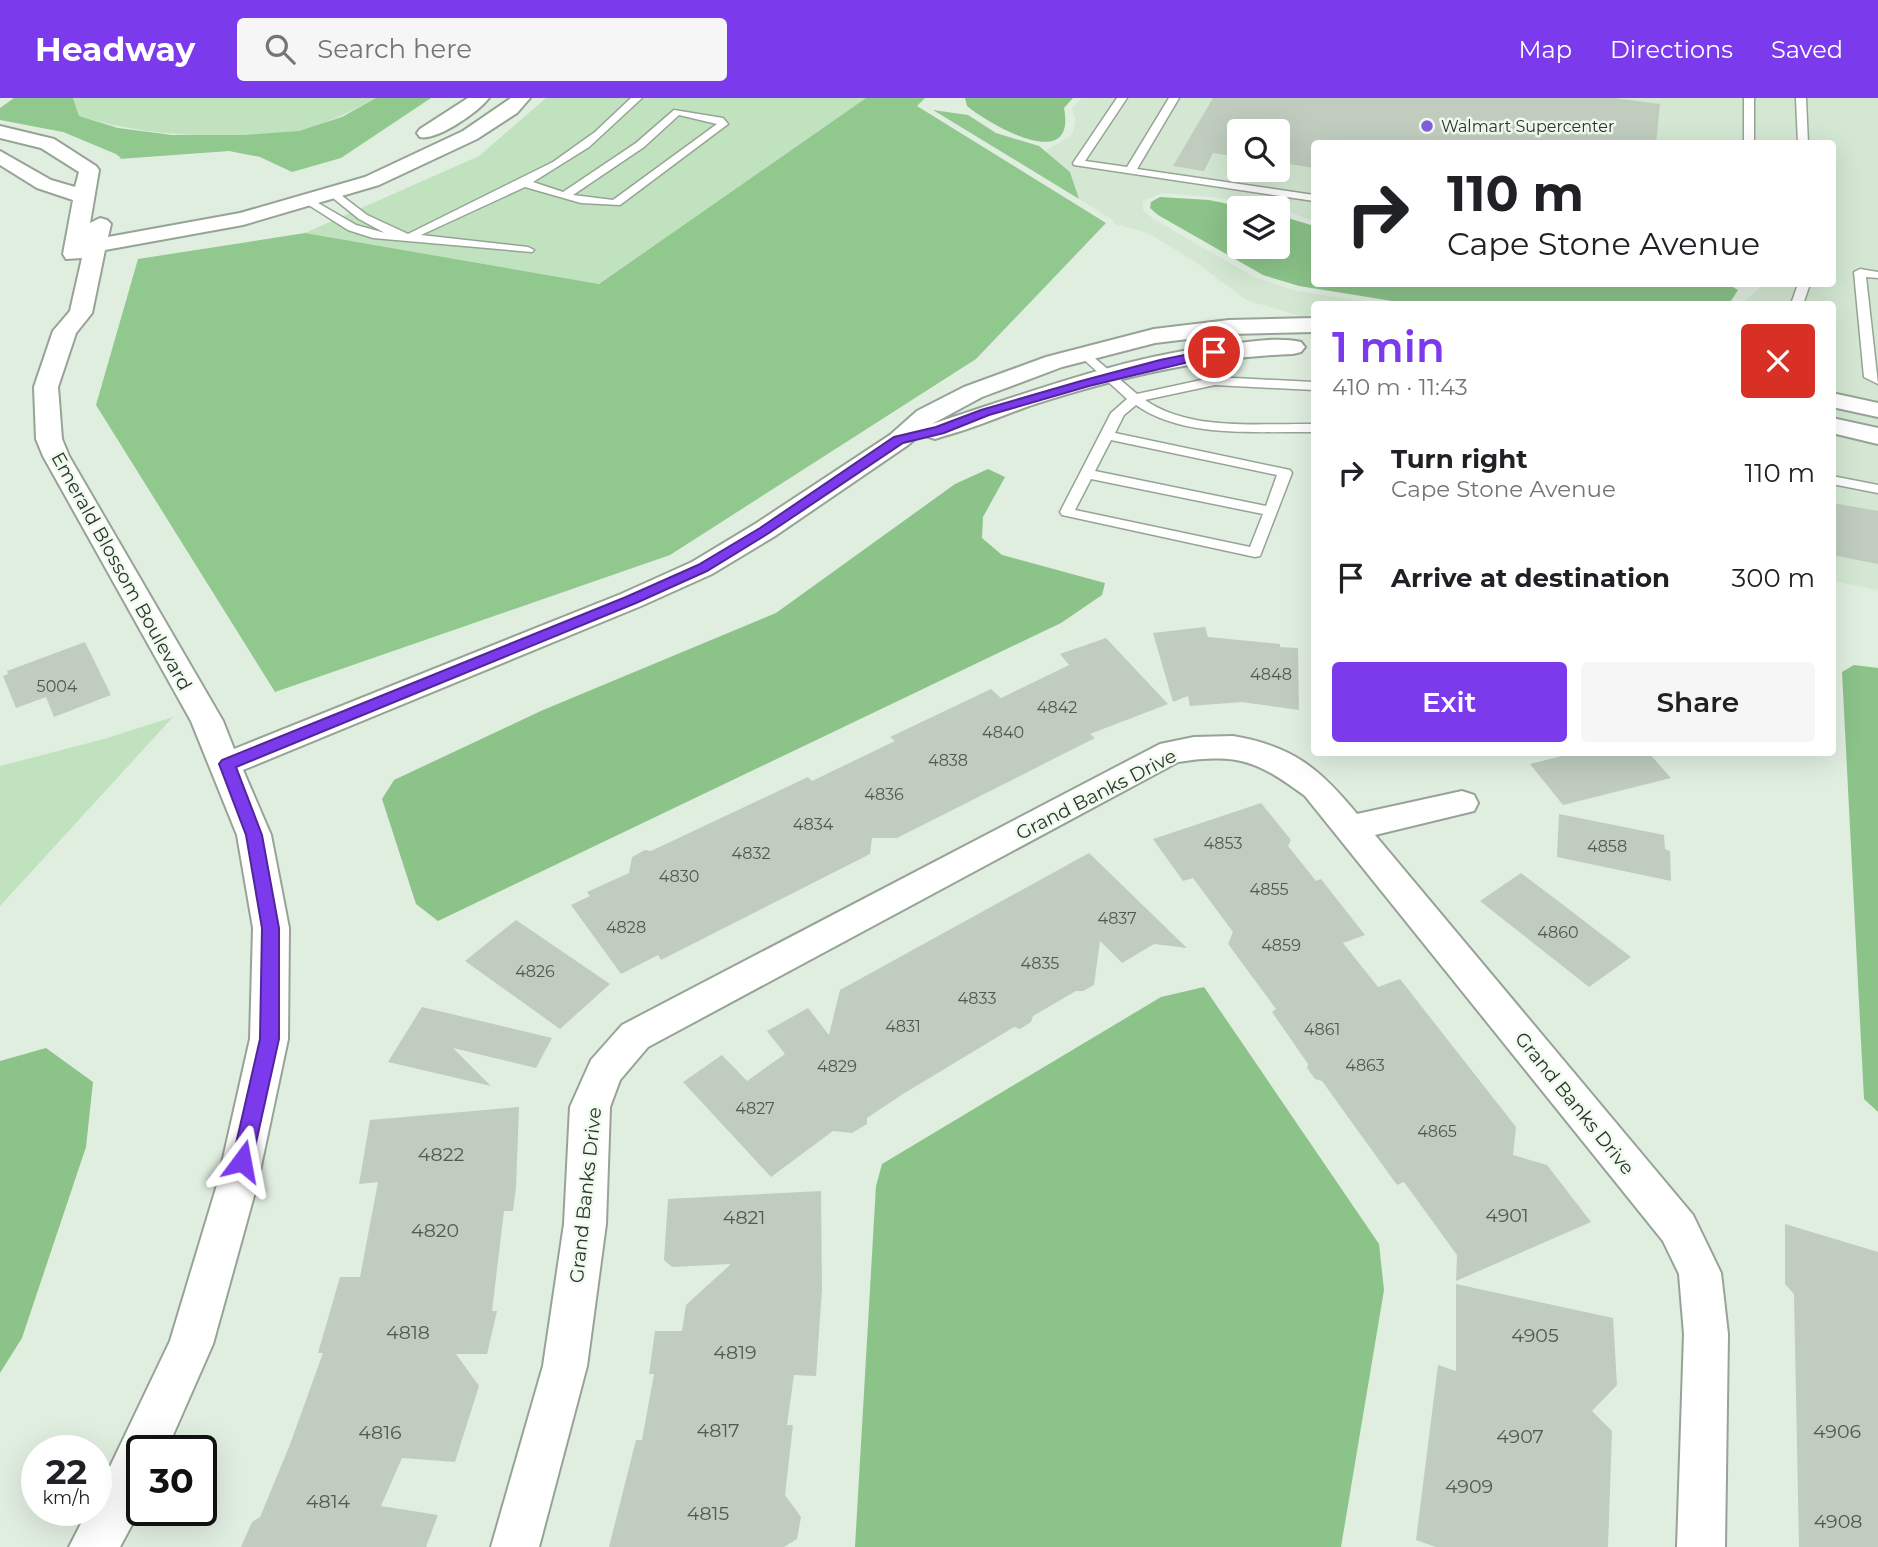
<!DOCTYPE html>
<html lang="en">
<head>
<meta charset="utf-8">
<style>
	body { margin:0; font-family:Montserrat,sans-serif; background:#f6f6f6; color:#202124; height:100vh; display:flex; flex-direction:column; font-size:26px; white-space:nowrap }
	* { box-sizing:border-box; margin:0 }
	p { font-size:23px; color:#757577 }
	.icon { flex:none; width:38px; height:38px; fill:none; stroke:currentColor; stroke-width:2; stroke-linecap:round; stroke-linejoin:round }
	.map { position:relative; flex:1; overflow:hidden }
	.details { position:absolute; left:1311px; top:203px; width:525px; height:455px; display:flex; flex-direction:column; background:#fff; border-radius:7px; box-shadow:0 7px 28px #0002 }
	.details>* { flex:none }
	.banner { position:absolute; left:1311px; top:42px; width:525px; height:147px; border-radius:7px; box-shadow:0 7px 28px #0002; background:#fff; color:#202124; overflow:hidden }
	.fabs { position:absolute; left:1227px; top:21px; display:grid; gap:14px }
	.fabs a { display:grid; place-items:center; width:63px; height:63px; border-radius:7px; background:#fff; box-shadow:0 7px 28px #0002; font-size:35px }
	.speed { position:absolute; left:21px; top:1337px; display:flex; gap:14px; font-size:35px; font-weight:700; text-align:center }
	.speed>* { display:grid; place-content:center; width:91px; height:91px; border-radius:50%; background:#fff; box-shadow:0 7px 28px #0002; line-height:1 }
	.speed small { font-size:18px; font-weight:400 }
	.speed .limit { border:4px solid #111; border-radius:10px; background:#fff; color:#111 }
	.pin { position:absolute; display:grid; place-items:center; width:60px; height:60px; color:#fff; margin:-30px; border:4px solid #fff; border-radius:50%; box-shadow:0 2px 7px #0007 }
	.me { position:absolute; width:77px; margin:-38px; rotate:13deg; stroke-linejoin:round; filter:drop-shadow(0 0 5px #0008) }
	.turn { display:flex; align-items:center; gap:24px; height:147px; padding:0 21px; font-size:32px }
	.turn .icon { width:91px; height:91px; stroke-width:2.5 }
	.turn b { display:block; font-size:49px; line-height:60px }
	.round { display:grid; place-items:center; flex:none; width:74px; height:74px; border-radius:7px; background:#f6f6f6 }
	.summary { display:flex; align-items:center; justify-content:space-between; height:119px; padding:0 21px }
	h1 { font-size:42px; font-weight:600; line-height:52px; color:#7c3aed }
	.primary-button { display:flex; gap:14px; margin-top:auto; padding:14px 21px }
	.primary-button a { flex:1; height:80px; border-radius:7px; background:#7c3aed; color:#fff; font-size:28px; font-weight:600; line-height:80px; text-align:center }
	.primary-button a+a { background:#f6f6f6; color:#202124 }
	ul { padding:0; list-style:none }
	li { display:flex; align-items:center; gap:21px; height:105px; padding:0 21px }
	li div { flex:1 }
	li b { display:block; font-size:26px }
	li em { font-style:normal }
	header { display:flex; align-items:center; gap:42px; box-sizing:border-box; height:98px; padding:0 35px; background:#7c3aed; color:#fff }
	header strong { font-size:33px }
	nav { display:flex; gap:38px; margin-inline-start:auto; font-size:24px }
	.search { width:490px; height:63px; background:#f6f6f6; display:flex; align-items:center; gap:18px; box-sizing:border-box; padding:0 24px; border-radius:7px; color:#757577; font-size:26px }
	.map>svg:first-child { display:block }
	.built { fill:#d3e7d2; fill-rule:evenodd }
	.green { fill:#c0e2be }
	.forest { fill:#90c88e }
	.water { fill:#8bc389 }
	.building { fill:#bfccbe }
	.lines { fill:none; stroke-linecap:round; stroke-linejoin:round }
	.lane-casing { stroke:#97a396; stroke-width:3 }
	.street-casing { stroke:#97a396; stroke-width:4 }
	.lane { fill:#fff; fill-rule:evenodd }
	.street { fill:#fff; fill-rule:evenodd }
	.route { fill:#7c3aed; stroke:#51269a; stroke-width:2 }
	.poi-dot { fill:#835ed9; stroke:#eefbed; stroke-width:2.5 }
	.labels { text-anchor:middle; stroke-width:5; stroke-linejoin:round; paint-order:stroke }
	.far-poi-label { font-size:16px; fill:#2e332e; stroke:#eefbed; text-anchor:start }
	.number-label { font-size:16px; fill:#525952 }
	.street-label { font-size:19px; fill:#2e332e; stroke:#eefbed }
	.near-number-label { font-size:19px; fill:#525952 }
</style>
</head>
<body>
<header>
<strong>Headway</strong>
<div class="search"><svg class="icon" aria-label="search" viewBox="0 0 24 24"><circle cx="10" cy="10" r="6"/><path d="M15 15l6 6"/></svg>Search here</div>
<nav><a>Map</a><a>Directions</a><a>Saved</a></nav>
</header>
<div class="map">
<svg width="1878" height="1449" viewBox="0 0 1878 1449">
	<rect width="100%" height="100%" fill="#e0eee0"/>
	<path class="built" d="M 1082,0 L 1878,0 L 1878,306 L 1832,295 L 1832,206 L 1741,206 L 1761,189 L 1742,186 L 1832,186 L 1832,46 L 1314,46 L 1314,123 L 1278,110 L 1212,99 L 1162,95 L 1143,103 L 1143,112 L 1152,120 L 1256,180 L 1297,193 L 1379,206 L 1314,206 L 1314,220 L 1308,220 L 1246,202 L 1197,165 L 1148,135 L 1115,126 L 1113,122 L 1079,101 L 1070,74 L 1045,53 L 1072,37 L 1076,22 L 1072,10 ZM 1239,33 L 1278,33 L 1278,72 L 1239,72 Z
		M 1832,309 L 1878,319 L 1878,331 L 1832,320 Z
		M 1832,334 L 1878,345 L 1878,492 L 1832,483 Z"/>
	<path class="green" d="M 73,0 L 376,0 C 352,13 328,25 302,32 C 289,36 273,35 259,36 C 197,40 138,36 79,18 Z
		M 546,0 L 866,0 L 599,186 L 305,135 L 479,58 Z
		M 173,619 L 0,808 L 0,668 L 104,641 Z"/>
	<path class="forest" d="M 14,0 L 73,0 L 79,18 L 118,30 L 172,37 L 243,37 L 299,33 L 342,19 L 376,0 L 431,0 L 341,60 L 292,74 L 260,59 L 229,53 L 119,61 L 121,60 L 116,56 L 63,34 L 0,22 L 0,10 Z
		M 866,0 L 925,0 L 917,8 L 1106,125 L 976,261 L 670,457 L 275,594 L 96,307 L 138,161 L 305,135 L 599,186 Z
		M 933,12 L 968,17 L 996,35 L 1039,48 L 1070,74 L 1079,101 Z"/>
	<path class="water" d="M 965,0 L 1073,0 L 1064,10 C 1077,77 990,27 967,8 Z
		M 1160,99 L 1209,102 L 1248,110 L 1239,110 L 1239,149 L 1278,149 L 1278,117 L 1314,128 L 1314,186 L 1728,186 L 1738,192 L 1729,206 L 1411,206 L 1299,188 L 1263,177 L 1158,117 L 1150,110 L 1151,104 Z
		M 988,371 L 1005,379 L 983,419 L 982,440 L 1002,457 L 1105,485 L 1102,497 L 1061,525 L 438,823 L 416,806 L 382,701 L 394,682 L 543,612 L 776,515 L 955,386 Z
		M 1854,567 L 1878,570 L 1878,1014 L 1864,1001 L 1842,574 Z
		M 1204,889 L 1379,1146 L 1384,1192 L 1341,1449 L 855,1449 L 876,1088 L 882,1066 L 1161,899 Z
		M 46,950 L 93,984 L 86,1049 L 22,1240 L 0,1275 L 0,963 Z"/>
	<path class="building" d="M 1213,0 L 1614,0 L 1660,6 L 1656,46 L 1314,46 L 1314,70 L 1278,64 L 1278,33 L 1239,33 L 1239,59 L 1213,55 L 1204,73 L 1173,68 Z
		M 1832,405 L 1878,413 L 1878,466 L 1832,457 Z
		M 1205,529 L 1208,539 L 1280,546 L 1280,549 L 1298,550 L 1299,612 L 1242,604 L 1190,608 L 1188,598 L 1173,604 L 1153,535 Z
		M 1106,540 L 1168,606 L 1090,636 L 1095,640 L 897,740 L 872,740 L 870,756 L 661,862 L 658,857 L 621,876 L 571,807 L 590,798 L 587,794 L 629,775 L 632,759 L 645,752 L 651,753 L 808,679 L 812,683 L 895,643 L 890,639 L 991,591 L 1001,600 L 1069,567 L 1060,556 Z
		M 85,544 L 111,597 L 54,619 L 46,599 L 16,610 L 3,578 L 8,576 L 7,573 Z
		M 1578,654 L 1648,654 L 1671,680 L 1563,707 L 1530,666 Z
		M 1261,705 L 1291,742 L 1288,748 L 1316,783 L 1321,781 L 1365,837 L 1343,845 L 1378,889 L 1400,881 L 1516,1029 L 1513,1057 L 1547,1067 L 1591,1124 L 1456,1183 L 1457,1157 L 1404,1084 L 1397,1087 L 1322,983 L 1315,981 L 1307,970 L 1308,966 L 1272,914 L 1276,911 L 1228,846 L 1233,834 L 1193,780 L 1183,783 L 1153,741 Z
		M 1559,716 L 1664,737 L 1665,751 L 1670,753 L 1671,783 L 1557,759 Z
		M 1089,755 L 1187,850 L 1154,846 L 1122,865 L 1100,843 L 1094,887 L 1083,893 L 1076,893 L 1033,918 L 1031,924 L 1020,931 L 1014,929 L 903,996 L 867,1020 L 867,1026 L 852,1035 L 833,1033 L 771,1079 L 683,984 L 722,957 L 747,983 L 785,956 L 767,933 L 808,910 L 829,937 L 840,892 Z
		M 1521,775 L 1566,809 L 1631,859 L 1589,889 L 1480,803 Z
		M 516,822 L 610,886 L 560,931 L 465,863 Z
		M 422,909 L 552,940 L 536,970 L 453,950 L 491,988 L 388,964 Z
		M 519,1009 L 516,1089 L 513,1113 L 504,1113 L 492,1213 L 497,1213 L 487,1256 L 456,1256 L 479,1288 L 455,1364 L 402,1360 L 381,1408 L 438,1417 L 426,1449 L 241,1449 L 252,1424 L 260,1419 L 289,1349 L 323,1255 L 318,1255 L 340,1179 L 360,1179 L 378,1084 L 359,1086 L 370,1022 Z
		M 821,1093 L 822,1191 L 816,1278 L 794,1277 L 787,1327 L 793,1327 L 785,1397 L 801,1419 L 797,1441 L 784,1449 L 609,1449 L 636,1342 L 642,1342 L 654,1276 L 649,1276 L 655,1233 L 682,1233 L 686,1207 L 731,1166 L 672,1169 L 664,1162 L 668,1101 Z
		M 1785,1126 L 1878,1154 L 1878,1449 L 1799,1449 L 1794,1196 L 1785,1186 Z
		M 1456,1186 L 1613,1220 L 1617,1287 L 1592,1313 L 1612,1333 L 1608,1449 L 1436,1449 L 1416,1442 L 1438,1267 L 1456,1273 Z"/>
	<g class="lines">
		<defs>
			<path id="lane" d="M 631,0 L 642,0 L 589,49 L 533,84 L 563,94 L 636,45 L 674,12 L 723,20 L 728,26 L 620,107 L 581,105 L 525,89 L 421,137 L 528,149 L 534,152 L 532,154 L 373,140 L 348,132 L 304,104 L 313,102 L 356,127 L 385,135 L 359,121 L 328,96 L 337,94 L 367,117 L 408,136 L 553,64 L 595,34 ZM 679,17 L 717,26 L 613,102 L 573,97 L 644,49 Z
				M 1117,0 L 1127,0 L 1085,63 L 1127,69 L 1169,0 L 1179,0 L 1137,71 L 1314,97 L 1314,103 L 1074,67 L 1073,65 Z
				M 1744,0 L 1754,0 L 1754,46 L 1744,46 Z
				M 1796,0 L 1806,0 L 1808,46 L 1798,46 Z
				M 1860,171 L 1878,174 L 1878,180 L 1866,179 L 1878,286 L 1864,279 L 1854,174 Z
				M 1798,186 L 1810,186 L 1803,206 L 1791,206 Z
				M 1084,251 L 1137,296 L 1215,279 L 1314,284 L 1314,292 L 1215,287 L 1145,302 C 1191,334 1260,325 1314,326 L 1314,334 C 1258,333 1184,341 1136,307 L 1124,317 L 1115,335 L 1290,372 L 1292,375 L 1260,458 L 1255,459 L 1062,417 L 1060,414 L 1111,315 L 1127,301 L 1080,258 L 1080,252 ZM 1111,342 L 1277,377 L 1266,408 L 1095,373 ZM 1091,381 L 1263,416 L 1250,449 L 1075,412 Z
				M 1832,378 L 1878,387 L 1878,395 L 1832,386 Z"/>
			<path id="street" d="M 468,0 L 489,0 C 478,14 437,43 420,39 L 417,35 L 420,31 Z
				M 511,0 L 530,0 L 517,15 L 477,41 L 379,87 L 243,127 L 105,152 L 92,215 L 76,235 L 58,289 L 62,341 L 69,358 L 223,623 L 234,651 L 621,496 L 692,464 L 755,426 L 890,337 L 917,313 L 964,289 L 1046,259 L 1154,231 L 1229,222 L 1314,220 L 1314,234 L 1229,236 L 1155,245 L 1062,269 L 982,299 L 932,326 C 1031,294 1127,257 1232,246 C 1254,243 1280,239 1301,244 L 1305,249 L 1301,254 L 1293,256 C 1204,259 1120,279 1035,306 C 1005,316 975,330 944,338 L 935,341 L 926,338 L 923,334 L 908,347 L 775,438 L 712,476 L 641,508 L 243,672 L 271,737 L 289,830 L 288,941 L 257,1087 L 213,1246 L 166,1353 L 142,1353 L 142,1408 L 120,1449 L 69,1449 L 88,1412 L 96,1412 L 96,1398 L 170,1243 L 217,1087 L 250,941 L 253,830 L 237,737 L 191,623 L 43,358 L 36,341 L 34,289 L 53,233 L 70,213 L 82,160 L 66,161 L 63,156 L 73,102 L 37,90 L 0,67 L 0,53 L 51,82 L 75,89 L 79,74 L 41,50 L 0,40 L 0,28 L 54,41 L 96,68 L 99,72 L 90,125 L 100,120 L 107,122 L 111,126 L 108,139 L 240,115 L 365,79 L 463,33 Z
				M 1832,295 L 1878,305 L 1878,319 L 1832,309 Z
				M 1832,320 L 1878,330 L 1878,346 L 1832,335 Z
				M 1233,638 C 1293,648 1320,671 1357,716 L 1462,693 L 1474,697 L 1478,705 L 1474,713 L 1375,737 L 1693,1117 L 1721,1175 L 1728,1236 L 1725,1449 L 1677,1449 L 1684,1236 L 1679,1176 L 1663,1143 L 1305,698 C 1258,663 1238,655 1178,664 L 648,949 L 620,982 L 610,1009 L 606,1126 L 587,1268 L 539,1449 L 491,1449 L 543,1268 L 564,1126 L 570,1009 L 591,962 L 622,927 L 1160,646 L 1194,639 Z"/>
		</defs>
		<use href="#lane" class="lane-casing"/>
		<use href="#street" class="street-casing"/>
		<use href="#lane" class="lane"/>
		<use href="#street" class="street"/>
	</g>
	<path class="route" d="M 1214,251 L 1218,252 L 1218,257 L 1089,288 L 989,317 L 944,335 L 903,345 L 769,435 L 707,473 L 636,505 L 236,669 L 262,737 L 279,830 L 279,941 L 252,1063 L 249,1069 L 242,1071 L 235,1069 L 232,1063 L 260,941 L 262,830 L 246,737 L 219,666 L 222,662 L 626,499 L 698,467 L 760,430 L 894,339 L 936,329 L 981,312 L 1081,283 L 1160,262 Z"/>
	<circle class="poi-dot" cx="1427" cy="28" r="7"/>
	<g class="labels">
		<g class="far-poi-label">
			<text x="1441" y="34">Walmart Supercenter</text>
		</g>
		<g class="number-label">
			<text x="1271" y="582">4848</text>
			<text x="57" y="594">5004</text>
			<text x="1057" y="615">4842</text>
			<text x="1003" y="640">4840</text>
			<text x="948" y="668">4838</text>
			<text x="884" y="702">4836</text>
			<text x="813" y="732">4834</text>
			<text x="1223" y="751">4853</text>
			<text x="1607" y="754">4858</text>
			<text x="751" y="761">4832</text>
			<text x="679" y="784">4830</text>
			<text x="1269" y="797">4855</text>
			<text x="1117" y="826">4837</text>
			<text x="626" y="835">4828</text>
			<text x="1558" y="840">4860</text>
			<text x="1281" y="853">4859</text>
			<text x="1040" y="871">4835</text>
			<text x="535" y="879">4826</text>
			<text x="977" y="906">4833</text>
			<text x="903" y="934">4831</text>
			<text x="1322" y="937">4861</text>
			<text x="1365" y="973">4863</text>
			<text x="837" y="974">4829</text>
			<text x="755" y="1016">4827</text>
			<text x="1437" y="1039">4865</text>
		</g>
		<g class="street-label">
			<text transform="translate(122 473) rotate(61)" y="7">Emerald Blossom Boulevard</text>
			<text transform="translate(1096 696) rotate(-27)" y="7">Grand Banks Drive</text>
			<text transform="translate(1575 1005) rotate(51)" y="7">Grand Banks Drive</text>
			<text transform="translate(585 1097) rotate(-84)" y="7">Grand Banks Drive</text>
		</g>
		<g class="near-number-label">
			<text x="441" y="1063">4822</text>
			<text x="1507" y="1124">4901</text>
			<text x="744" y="1126">4821</text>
			<text x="435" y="1139">4820</text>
			<text x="408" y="1241">4818</text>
			<text x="1535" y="1244">4905</text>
			<text x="735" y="1261">4819</text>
			<text x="718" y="1339">4817</text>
			<text x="1837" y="1340">4906</text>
			<text x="380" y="1341">4816</text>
			<text x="1520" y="1345">4907</text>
			<text x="1469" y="1395">4909</text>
			<text x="328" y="1410">4814</text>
			<text x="708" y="1422">4815</text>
			<text x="1838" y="1430">4908</text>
		</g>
	</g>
</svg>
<div class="fabs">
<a><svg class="icon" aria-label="search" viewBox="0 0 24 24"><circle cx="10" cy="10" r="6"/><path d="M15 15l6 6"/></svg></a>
<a><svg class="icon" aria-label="layers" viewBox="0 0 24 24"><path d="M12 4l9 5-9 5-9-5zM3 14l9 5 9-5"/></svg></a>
</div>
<div class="speed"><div>22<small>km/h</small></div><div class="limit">30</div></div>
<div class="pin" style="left:1214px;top:254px;background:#d93025"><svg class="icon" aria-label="arrive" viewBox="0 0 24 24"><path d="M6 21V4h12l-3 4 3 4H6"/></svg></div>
<svg class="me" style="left:242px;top:1063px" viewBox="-20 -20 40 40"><path d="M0-17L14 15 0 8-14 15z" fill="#7c3aed" stroke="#fff" stroke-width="4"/></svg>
<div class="banner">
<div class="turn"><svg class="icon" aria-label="right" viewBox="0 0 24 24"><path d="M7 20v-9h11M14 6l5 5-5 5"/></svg><div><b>110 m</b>Cape Stone Avenue</div></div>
</div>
<section class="details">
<div class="summary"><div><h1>1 min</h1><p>410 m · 11:43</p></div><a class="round" style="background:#d93025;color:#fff"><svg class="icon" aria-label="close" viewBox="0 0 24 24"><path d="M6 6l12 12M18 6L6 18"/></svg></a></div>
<ul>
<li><svg class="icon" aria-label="right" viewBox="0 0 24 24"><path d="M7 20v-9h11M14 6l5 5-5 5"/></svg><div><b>Turn right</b><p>Cape Stone Avenue</p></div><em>110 m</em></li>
<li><svg class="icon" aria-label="arrive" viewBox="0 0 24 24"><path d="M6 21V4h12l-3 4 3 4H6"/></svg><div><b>Arrive at destination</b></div><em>300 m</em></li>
</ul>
<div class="primary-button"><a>Exit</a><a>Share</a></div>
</section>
</div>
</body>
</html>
